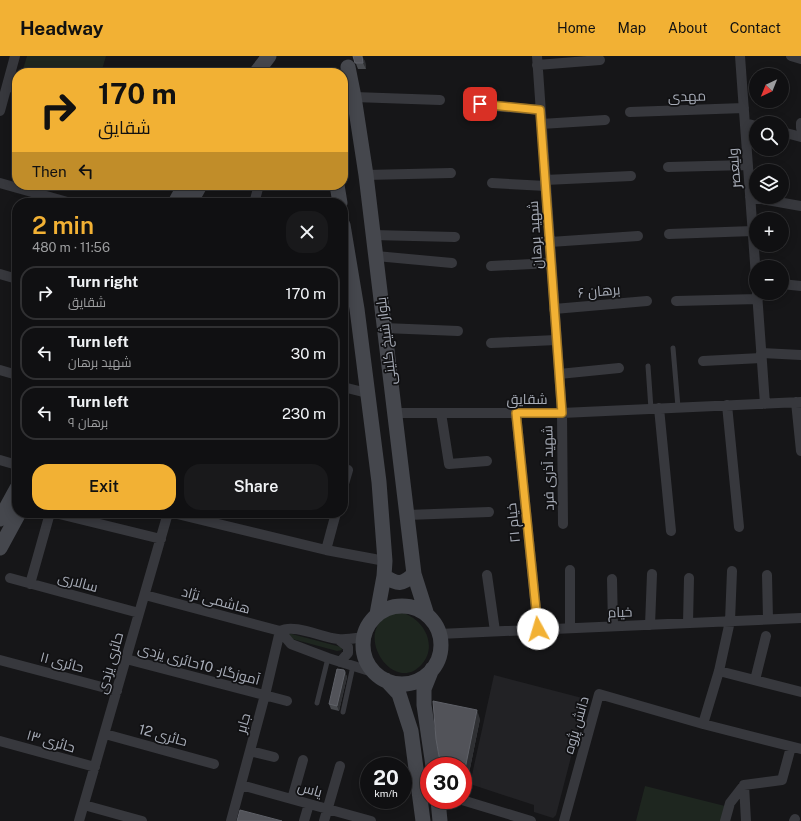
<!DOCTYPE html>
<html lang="en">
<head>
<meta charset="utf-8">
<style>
	body { margin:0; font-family:"Public Sans",Cairo,sans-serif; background:#19191b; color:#f1f3f6; height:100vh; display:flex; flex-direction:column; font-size:15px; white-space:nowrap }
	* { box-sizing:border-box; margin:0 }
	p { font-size:13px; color:#9c9d9f }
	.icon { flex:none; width:22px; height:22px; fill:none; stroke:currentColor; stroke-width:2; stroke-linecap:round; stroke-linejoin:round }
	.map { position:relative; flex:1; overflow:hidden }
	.side { position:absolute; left:12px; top:142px; width:336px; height:320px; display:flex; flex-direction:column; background:#101012; border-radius:16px; box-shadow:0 2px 10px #0003,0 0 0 1px #303032 }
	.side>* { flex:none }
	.top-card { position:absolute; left:12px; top:12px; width:336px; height:122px; border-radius:16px; box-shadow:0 2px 10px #0003,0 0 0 1px #303032; background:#f2b134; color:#111; overflow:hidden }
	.needle { width:26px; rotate:223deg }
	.buttons { position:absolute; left:749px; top:12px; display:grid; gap:8px }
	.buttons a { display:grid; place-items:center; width:40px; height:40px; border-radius:50%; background:#101012; box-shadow:0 2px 10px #0003,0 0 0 1px #303032; font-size:20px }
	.speed { position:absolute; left:360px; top:701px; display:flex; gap:8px; font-size:20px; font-weight:700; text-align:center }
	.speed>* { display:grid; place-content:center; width:52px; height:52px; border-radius:50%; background:#101012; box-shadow:0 2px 10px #0003,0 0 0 1px #303032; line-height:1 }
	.speed small { font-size:10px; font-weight:400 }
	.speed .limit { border:6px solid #d22; background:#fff; color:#111 }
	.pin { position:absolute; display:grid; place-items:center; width:34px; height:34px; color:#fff; margin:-17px; border-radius:8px; box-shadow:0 2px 6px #0006 }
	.me { position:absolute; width:44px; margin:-22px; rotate:354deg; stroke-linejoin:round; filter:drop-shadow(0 0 3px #0008) }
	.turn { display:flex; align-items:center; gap:14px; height:84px; padding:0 20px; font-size:18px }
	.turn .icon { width:52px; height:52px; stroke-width:2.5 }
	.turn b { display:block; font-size:28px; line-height:34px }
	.then { display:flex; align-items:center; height:38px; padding:0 20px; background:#0003; gap:8px; font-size:15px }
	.round { display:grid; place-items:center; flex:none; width:42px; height:42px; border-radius:16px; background:#19191b }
	.headline { display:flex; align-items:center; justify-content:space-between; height:68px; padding:0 20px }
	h1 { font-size:24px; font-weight:600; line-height:30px; color:#f2b134 }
	.primary-button { display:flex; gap:8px; margin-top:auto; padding:8px 20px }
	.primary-button a { flex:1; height:46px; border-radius:16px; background:#f2b134; color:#111; font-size:16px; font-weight:600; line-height:46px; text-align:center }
	.primary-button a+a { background:#19191b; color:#f1f3f6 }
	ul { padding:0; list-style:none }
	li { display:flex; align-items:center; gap:12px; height:54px; margin:0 8px 6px; padding:0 12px; border:2px solid #303032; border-radius:16px }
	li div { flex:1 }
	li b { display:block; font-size:15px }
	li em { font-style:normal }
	header { display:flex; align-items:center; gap:24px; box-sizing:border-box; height:56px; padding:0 20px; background:#f2b134; color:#111 }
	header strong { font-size:19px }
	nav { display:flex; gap:22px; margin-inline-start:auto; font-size:14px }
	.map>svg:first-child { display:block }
	.built { fill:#222225 }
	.green { fill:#1e261f }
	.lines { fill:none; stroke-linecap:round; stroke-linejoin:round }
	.lane { stroke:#37383d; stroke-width:5 }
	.street { stroke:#37383d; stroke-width:10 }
	.secondary { stroke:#45474d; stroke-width:15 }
	.wall { fill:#47494d }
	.shaded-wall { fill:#2f3033 }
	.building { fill:#525359; stroke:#5f6168 }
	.route-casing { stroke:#9d7322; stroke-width:10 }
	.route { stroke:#f2b134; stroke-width:7 }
	.labels { text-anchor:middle; stroke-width:3.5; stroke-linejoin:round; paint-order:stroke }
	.street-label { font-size:14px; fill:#a8adb8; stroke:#111113 }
</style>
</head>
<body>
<header>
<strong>Headway</strong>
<nav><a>Home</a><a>Map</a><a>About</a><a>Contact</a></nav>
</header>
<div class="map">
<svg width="801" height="765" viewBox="0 0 801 765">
	<rect width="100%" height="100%" fill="#161618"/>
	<path class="built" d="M 494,619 L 586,643 L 556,759 L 553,762 L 534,756 L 534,749 L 470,728 Z"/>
	<path class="green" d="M 27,0 L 106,0 L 101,17 L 22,17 Z
		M 400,556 C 422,561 439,588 422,608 C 392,643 345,566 400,556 Z
		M 288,577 L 341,591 L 342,594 L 337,595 L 285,581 Z
		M 645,730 L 725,750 L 721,765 L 636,765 Z"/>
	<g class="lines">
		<path class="lane" d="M 673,292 L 678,351
			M 648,310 L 651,353
			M 317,647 L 328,602
			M 343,656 L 353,610"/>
		<path class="street" d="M 537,0 L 562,357 L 563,468
			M 740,0 L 756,221
			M 791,0 L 801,3
			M 537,9 L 600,4
			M 7,30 L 17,33
			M 354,41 L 440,44
			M 480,49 L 540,54
			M 0,55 L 15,0
			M 630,56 L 744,52
			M 745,67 L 756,70
			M 801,67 L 801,72
			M 541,68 L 605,64
			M 782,76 L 801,81
			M 668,111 L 748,109
			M 366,119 L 451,117
			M 545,124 L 631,120
			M 0,127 L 71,147
			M 492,127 L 546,130
			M 750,141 L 801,150
			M 254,147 L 259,129
			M 669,178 L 753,175
			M 373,179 L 455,181
			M 550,186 L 638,180
			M 376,200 L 452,207
			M 491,210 L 551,207
			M 0,218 L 17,223
			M 782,228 L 801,230
			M 757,237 L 765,348
			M 676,245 L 758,243
			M 554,253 L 647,245
			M 384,272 L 458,275
			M 491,287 L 556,284
			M 761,297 L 801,299
			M 703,305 L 761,302
			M 0,314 L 17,319
			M 559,318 L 619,312
			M 343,331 L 367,337
			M 796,346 L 801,395
			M 727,349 L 739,471
			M 659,352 L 671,475
			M 395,357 L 562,357 L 801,346
			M 441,357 L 449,408 L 487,405
			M 516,357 L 538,573
			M 0,404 L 17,409
			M 343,413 L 348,414 L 343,431
			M 55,457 L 161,483
			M 173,457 L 326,494 L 385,505
			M 407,459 L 489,456
			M 326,494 L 336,457
			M 487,519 L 495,575
			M 767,519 L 768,563
			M 10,522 L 139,557
			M 612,523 L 613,570
			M 30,528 L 50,457
			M 145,539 L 280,575
			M 688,567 L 689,522
			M 650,569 L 652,518
			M 570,572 L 570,514
			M 280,575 L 291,588 L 328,602 L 376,617
			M 280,575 C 295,567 322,582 338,583 C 347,584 356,582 364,581
			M 439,578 L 801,562
			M 338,583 L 348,591 L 348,597 L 340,606
			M 126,603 L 287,645
			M 0,604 L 117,635
			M 719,615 L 801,636
			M 755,624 L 766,580
			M 703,668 L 719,615 L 730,565 L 732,515
			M 105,678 L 214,708
			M 0,685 L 95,711
			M 250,695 L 274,701
			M 241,729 L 371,765
			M 292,743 L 303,704
			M 462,744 L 531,765
			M 84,749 L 142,765
			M 79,765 L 168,457
			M 231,765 L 265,639 L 280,575
			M 304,765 L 309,748
			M 324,765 L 340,710
			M 564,765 L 599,638 L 703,668 L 801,693
			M 725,765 L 730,747 L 744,729
			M 746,765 L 744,729 L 782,724 L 791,691
			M 794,765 L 795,763"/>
		<path class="secondary" d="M 348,11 L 354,41 L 366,119 L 414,518 L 427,559
			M 256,17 L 269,0
			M 337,129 L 340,147
			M 175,147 L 185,129
			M 190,147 L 200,129
			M 343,169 L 357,253 L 379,426 L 385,505 L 384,520 L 377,558
			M 0,463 L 17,432
			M 0,492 L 19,457
			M 384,520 C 398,529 402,529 414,518
			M363 589a39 39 0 1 1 78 0a39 39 0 1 1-78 0Z
			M 432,613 L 424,633 L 424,649 L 433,710
			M 386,624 L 399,638 L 411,675 L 423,765
			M 438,744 L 440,765"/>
	</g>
	<path class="wall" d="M 353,0 L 365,5 L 366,13 L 358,13 Z
		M 345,616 L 347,621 L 339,655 L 331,653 L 329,648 Z
		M 480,663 L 467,727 L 463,726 L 463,710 L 442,710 L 439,700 Z"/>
	<path class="shaded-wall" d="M 362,0 L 365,5 L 366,13 L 363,7 Z
		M 345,616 L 347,621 L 339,655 L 337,650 Z
		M 477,654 L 480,663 L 467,727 L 464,718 Z"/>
	<path class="building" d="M 353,0 L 362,0 L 363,7 L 355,7 Z
		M 337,613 L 344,614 L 345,616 L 337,650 L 329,648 Z
		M 433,645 L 477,654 L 464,718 L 463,718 L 463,710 L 444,710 L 442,708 L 439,700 L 436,683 Z
		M 240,754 L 282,765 L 237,765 Z"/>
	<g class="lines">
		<defs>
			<path id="route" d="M 480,48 L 540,54 L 562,357 L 516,357 L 538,573"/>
		</defs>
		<use href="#route" class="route-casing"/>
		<use href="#route" class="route"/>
	</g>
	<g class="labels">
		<g class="street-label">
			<text transform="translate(687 40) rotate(-2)" y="5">مهدی</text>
			<text transform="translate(734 112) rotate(-94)" y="5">ولیعصر</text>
			<text transform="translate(535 179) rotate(-94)" y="5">شهید برهان</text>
			<text transform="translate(599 235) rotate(-5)" y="5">برهان ۶</text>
			<text transform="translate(386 285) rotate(-97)" y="5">بلوار شیخ کلینی</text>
			<text x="527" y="348">شقایق</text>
			<text transform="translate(548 412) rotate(-91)" y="5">شهید آذری فرد</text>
			<text transform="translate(513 467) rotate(-96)" y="5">خیام ۲۱</text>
			<text transform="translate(78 526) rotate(15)" y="5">سالاری</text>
			<text transform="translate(216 544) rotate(15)" y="5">هاشمی نژاد</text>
			<text transform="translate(620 556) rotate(-2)" y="5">خیام</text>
			<text transform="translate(62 606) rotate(15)" y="5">حائری ۱۱</text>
			<text transform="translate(110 607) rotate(-74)" y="5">حائری یزدی</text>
			<text transform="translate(199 608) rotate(15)" y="5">آموزگار- 10حائری یزدی</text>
			<text transform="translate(243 667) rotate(-75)" y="5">جابر</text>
			<text transform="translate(576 669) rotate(-74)" y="5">دانش پژوه</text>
			<text transform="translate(163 679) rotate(15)" y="5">حائری 12</text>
			<text transform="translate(51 685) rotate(16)" y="5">حائری ۱۳</text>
			<text transform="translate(310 733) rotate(16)" y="5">یاس</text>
		</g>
	</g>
</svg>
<div class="buttons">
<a><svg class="needle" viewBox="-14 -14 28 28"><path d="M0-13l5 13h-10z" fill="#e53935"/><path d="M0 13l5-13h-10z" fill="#9c9d9f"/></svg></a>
<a><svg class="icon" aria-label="search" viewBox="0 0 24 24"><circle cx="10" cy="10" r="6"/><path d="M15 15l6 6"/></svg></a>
<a><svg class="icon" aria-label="layers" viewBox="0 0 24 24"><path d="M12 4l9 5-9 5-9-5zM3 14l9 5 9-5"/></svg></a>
<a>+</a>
<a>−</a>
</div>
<div class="speed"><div>20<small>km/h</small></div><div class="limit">30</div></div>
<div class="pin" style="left:480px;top:48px;background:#d93025"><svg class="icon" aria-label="arrive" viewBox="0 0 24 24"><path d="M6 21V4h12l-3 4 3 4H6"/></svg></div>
<svg class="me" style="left:538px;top:573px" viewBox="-20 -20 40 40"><circle r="19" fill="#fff"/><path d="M0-13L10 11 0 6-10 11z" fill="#f2b134"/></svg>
<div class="top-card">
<div class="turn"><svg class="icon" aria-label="right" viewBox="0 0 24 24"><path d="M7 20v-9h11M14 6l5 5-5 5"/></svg><div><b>170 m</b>شقایق</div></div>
<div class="then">Then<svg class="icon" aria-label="left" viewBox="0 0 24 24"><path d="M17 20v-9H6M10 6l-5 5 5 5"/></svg></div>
</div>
<section class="side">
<div class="headline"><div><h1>2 min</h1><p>480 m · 11:56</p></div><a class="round"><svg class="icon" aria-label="close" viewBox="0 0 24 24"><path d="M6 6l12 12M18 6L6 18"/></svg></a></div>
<ul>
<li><svg class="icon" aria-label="right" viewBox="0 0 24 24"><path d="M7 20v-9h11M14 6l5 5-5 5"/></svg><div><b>Turn right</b><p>شقایق</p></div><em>170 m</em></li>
<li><svg class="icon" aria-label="left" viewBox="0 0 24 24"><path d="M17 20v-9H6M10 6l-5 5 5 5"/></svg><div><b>Turn left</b><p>شهید برهان</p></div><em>30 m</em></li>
<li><svg class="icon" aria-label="left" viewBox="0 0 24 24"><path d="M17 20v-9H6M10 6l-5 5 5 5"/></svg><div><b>Turn left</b><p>برهان ۹</p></div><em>230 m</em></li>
</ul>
<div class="primary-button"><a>Exit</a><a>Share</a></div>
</section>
</div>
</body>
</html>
